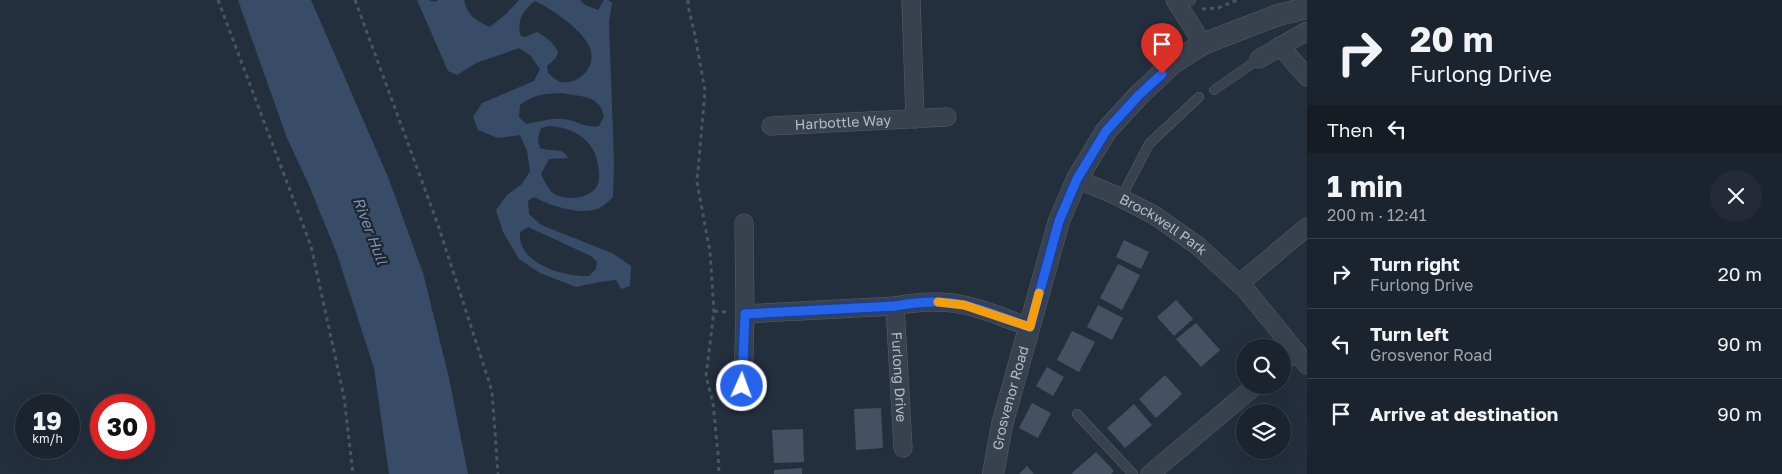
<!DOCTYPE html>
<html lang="en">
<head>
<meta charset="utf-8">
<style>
	body { margin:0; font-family:"Golos Text",sans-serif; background:#242b36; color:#f1f3f6; height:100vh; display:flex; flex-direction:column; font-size:19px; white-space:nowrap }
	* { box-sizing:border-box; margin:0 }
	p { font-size:16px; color:#a0a4aa }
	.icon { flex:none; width:28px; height:28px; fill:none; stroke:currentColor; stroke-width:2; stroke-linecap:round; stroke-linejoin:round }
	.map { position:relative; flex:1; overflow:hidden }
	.panel { display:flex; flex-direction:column; background:#1b232e; width:475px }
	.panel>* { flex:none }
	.banner { background:#1b232e; color:#f1f3f6; overflow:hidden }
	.buttons { position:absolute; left:1236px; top:339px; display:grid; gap:10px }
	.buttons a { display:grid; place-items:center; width:55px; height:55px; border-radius:50%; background:#1b232e; box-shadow:0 5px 20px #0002,0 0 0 1px #39404a; font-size:25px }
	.speed { position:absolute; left:15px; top:394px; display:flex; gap:10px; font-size:25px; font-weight:700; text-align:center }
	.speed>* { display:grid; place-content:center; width:65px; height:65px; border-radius:50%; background:#1b232e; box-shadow:0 5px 20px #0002,0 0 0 1px #39404a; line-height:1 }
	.speed small { font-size:12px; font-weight:400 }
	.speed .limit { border:8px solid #d22; background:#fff; color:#111 }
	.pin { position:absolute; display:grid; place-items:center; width:42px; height:42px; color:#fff; margin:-51px -21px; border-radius:50% 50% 50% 0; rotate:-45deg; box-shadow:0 0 5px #0007 }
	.pin .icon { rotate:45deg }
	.me { position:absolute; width:55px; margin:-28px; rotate:2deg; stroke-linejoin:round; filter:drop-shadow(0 0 4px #0008) }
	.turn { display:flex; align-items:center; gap:18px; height:105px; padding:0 20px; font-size:22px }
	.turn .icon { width:65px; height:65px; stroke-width:2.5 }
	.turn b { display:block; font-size:35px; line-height:42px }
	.then { display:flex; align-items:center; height:48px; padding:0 20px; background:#0003; gap:10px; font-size:19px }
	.round { display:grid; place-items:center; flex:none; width:52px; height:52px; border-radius:26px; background:#242b36 }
	.overview { display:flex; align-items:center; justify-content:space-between; height:85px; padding:0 20px }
	h1 { font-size:30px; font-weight:700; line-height:38px }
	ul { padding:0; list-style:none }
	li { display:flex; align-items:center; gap:15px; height:70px; padding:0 20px; border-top:1px solid #39404a }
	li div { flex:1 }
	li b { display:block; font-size:19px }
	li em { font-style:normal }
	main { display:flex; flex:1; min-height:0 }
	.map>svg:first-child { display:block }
	.water { fill:#394c67; fill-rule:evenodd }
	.building { fill:#455162 }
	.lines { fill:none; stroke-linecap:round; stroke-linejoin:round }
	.service-casing { stroke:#565f6c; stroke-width:10 }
	.minor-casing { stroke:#565f6c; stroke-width:19 }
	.tertiary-casing { stroke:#565f6c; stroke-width:22 }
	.path { stroke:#44595c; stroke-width:3; stroke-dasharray:4 4; stroke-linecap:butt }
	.service { stroke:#38414e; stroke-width:9 }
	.minor { stroke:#38414e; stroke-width:18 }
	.tertiary { stroke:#38414e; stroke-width:21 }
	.route-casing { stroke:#184099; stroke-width:12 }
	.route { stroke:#2563eb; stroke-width:9 }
	.slow { stroke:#f59e0b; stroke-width:9 }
	.labels { text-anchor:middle; stroke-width:4.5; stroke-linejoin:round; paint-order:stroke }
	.street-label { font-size:14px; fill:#b4bcc9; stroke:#1d2633 }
	.water-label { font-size:15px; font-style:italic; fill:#7c92b1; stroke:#1d2633 }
</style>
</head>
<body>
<main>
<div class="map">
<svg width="1307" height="474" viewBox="0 0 1307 474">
	<rect width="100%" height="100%" fill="#242f3e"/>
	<path class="water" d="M 238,0 L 311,0 L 388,177 L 423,273 L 449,378 L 468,474 L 389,474 L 374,368 L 337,254 L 309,185 L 287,138 Z
		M 417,0 L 429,0 L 435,2 L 438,0 L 464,0 C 467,15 476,21 490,27 L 506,14 L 519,0 L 580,0 L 585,5 L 598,10 L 604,0 L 608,0 L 612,3 L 609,23 L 614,162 L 613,197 C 609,201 603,207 597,209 C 579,215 550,206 534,197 L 528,201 L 529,214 L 541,225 L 612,253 L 631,266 L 630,286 L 621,289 L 616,280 L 599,282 L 576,287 L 540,273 L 519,259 L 503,232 L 496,210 L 507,195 L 522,184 L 530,171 L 527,151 L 520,135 L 498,138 L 478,130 L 473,117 L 482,103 L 534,81 L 540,69 L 530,55 L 519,48 L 476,63 L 457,75 L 448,71 ZM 535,1 C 552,9 583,30 590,48 C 597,66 580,85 561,82 C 556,81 552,76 548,73 L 547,66 L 556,58 L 558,52 C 553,42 546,37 537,32 L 525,37 L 521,36 C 516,21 523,10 535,1 ZM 562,93 C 580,97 599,94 604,116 L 599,126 C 587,129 575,120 563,119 C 551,118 538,122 526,124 L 519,117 L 520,105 C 535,94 544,94 562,93 ZM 549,126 C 573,127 595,140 598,165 C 599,170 600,179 598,184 C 592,199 565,202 553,193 C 548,189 544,180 541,174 L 549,159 L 568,158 C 562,146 553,153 540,148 C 537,140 538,136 541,128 ZM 528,227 L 591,256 L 597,262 L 596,269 L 589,276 C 564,277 517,264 520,232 Z"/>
	<path class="building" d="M 1124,240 L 1149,252 L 1141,269 L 1116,257 Z
		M 1118,264 L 1140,275 L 1122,310 L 1100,298 Z
		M 1176,300 L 1193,319 L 1174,336 L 1157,317 Z
		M 1098,305 L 1123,318 L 1112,340 L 1087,327 Z
		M 1196,323 L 1220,350 L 1201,367 L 1176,339 Z
		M 1072,331 L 1095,342 L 1079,372 L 1057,360 Z
		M 1047,367 L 1064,377 L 1053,396 L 1036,386 Z
		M 1165,375 L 1182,394 L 1156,418 L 1139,399 Z
		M 1032,403 L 1051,413 L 1038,438 L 1019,428 Z
		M 1134,404 L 1152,425 L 1125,448 L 1107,428 Z
		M 881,408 L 883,448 L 856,450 L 854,409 Z
		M 803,429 L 804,462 L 774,463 L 772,430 Z
		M 1096,452 L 1114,471 L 1111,474 L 1073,474 L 1072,473 Z
		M 1027,466 L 1034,474 L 1019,474 Z
		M 802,468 L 802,474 L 774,474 L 774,470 Z"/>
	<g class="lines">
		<defs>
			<path id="service" d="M 1176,3 L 1191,0
				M 1214,90 L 1259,59
				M 1121,198 L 1149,144 L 1199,97
				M 1077,414 L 1133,474"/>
			<g id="minor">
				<path d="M 911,0 L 915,119"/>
				<path d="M 1175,0 L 1203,44"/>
				<path d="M 1280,46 L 1307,77"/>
				<path d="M 1259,59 L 1307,31"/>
				<path id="s1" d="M 771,126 L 947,117"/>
				<path id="s2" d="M 1077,179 L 1115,195 L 1154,215 L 1198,246 L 1246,290 L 1307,365"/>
				<path d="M 1239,284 L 1307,227"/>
				<path id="s3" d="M 895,306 L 903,448"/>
				<path d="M 745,314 L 895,306 C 917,302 941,300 964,305 C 986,309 1008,320 1030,327"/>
				<path d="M 1282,363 L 1296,351"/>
				<path d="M 743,386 L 745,314 L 744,223"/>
				<path d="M 1150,474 L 1256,385"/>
			</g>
			<g id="tertiary">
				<path id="s4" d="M 993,474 L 1002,425 L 1059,221 L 1077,179 L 1106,131 L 1139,95 L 1173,63 L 1203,44 L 1278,15 L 1307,8"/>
			</g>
		</defs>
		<use href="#service" class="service-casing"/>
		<use href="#minor" class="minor-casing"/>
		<use href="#tertiary" class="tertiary-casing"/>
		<path class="path" d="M 218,0 L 311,246 L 344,397 L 353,474
			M 355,0 L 437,222 L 492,391 L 498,474
			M 688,0 L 688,6 L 695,35 L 705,91 L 697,182 L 710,252 L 714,311 L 706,376 L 713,403 L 718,454 L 719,474
			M 1202,9 L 1218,8 L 1237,0
			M 714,311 L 726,312"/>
		<use href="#service" class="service"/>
		<use href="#minor" class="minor"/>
		<use href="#tertiary" class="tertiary"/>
	</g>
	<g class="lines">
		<defs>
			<path id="route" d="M 742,386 L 745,314 L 895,306 C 917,302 941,300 964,305 C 986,310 1008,320 1030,327 L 1059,221 L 1077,179 L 1106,131 L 1139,95 L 1162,74"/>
		</defs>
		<use href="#route" class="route-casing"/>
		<use href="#route" class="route"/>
		<path class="slow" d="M 938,302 L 964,305 L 1030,327 L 1039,293"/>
	</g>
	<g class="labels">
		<g class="street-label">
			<text dy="5" stroke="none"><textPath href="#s1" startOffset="72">Harbottle Way</textPath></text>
			<text dy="5" stroke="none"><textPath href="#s2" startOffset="98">Brockwell Park</textPath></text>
			<text dy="5" stroke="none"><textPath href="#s3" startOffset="71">Furlong Drive</textPath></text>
			<text dy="5" stroke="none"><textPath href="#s4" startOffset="78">Grosvenor Road</textPath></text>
		</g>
		<g class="water-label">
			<text transform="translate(370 231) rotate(69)" y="5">River Hull</text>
		</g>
	</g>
</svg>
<div class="buttons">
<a><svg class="icon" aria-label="search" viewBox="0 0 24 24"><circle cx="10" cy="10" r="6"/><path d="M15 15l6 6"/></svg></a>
<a><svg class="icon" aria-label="layers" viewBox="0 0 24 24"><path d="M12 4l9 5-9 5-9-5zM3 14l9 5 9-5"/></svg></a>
</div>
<div class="speed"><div>19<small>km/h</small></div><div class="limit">30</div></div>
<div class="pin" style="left:1162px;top:74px;background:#d93025"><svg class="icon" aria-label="arrive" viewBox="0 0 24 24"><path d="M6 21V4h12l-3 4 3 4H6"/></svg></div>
<svg class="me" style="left:742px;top:386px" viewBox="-20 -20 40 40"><circle r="17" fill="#2563eb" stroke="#fff" stroke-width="3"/><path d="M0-11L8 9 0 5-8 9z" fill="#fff"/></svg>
</div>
<section class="panel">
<div class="banner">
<div class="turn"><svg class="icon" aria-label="right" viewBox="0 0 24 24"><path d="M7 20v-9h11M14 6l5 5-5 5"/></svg><div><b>20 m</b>Furlong Drive</div></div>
<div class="then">Then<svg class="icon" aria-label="left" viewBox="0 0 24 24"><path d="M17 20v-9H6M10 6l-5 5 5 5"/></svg></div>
</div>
<div class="overview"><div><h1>1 min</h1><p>200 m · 12:41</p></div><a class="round"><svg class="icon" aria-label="close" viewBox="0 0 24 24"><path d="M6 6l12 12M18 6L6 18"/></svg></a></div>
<ul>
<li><svg class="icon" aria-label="right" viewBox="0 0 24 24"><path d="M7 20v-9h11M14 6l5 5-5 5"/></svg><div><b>Turn right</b><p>Furlong Drive</p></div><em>20 m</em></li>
<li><svg class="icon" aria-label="left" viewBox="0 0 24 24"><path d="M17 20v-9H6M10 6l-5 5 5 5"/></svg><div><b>Turn left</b><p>Grosvenor Road</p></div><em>90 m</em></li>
<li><svg class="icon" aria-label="arrive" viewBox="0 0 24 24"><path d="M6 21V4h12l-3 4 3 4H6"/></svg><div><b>Arrive at destination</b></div><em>90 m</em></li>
</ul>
</section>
</main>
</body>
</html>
